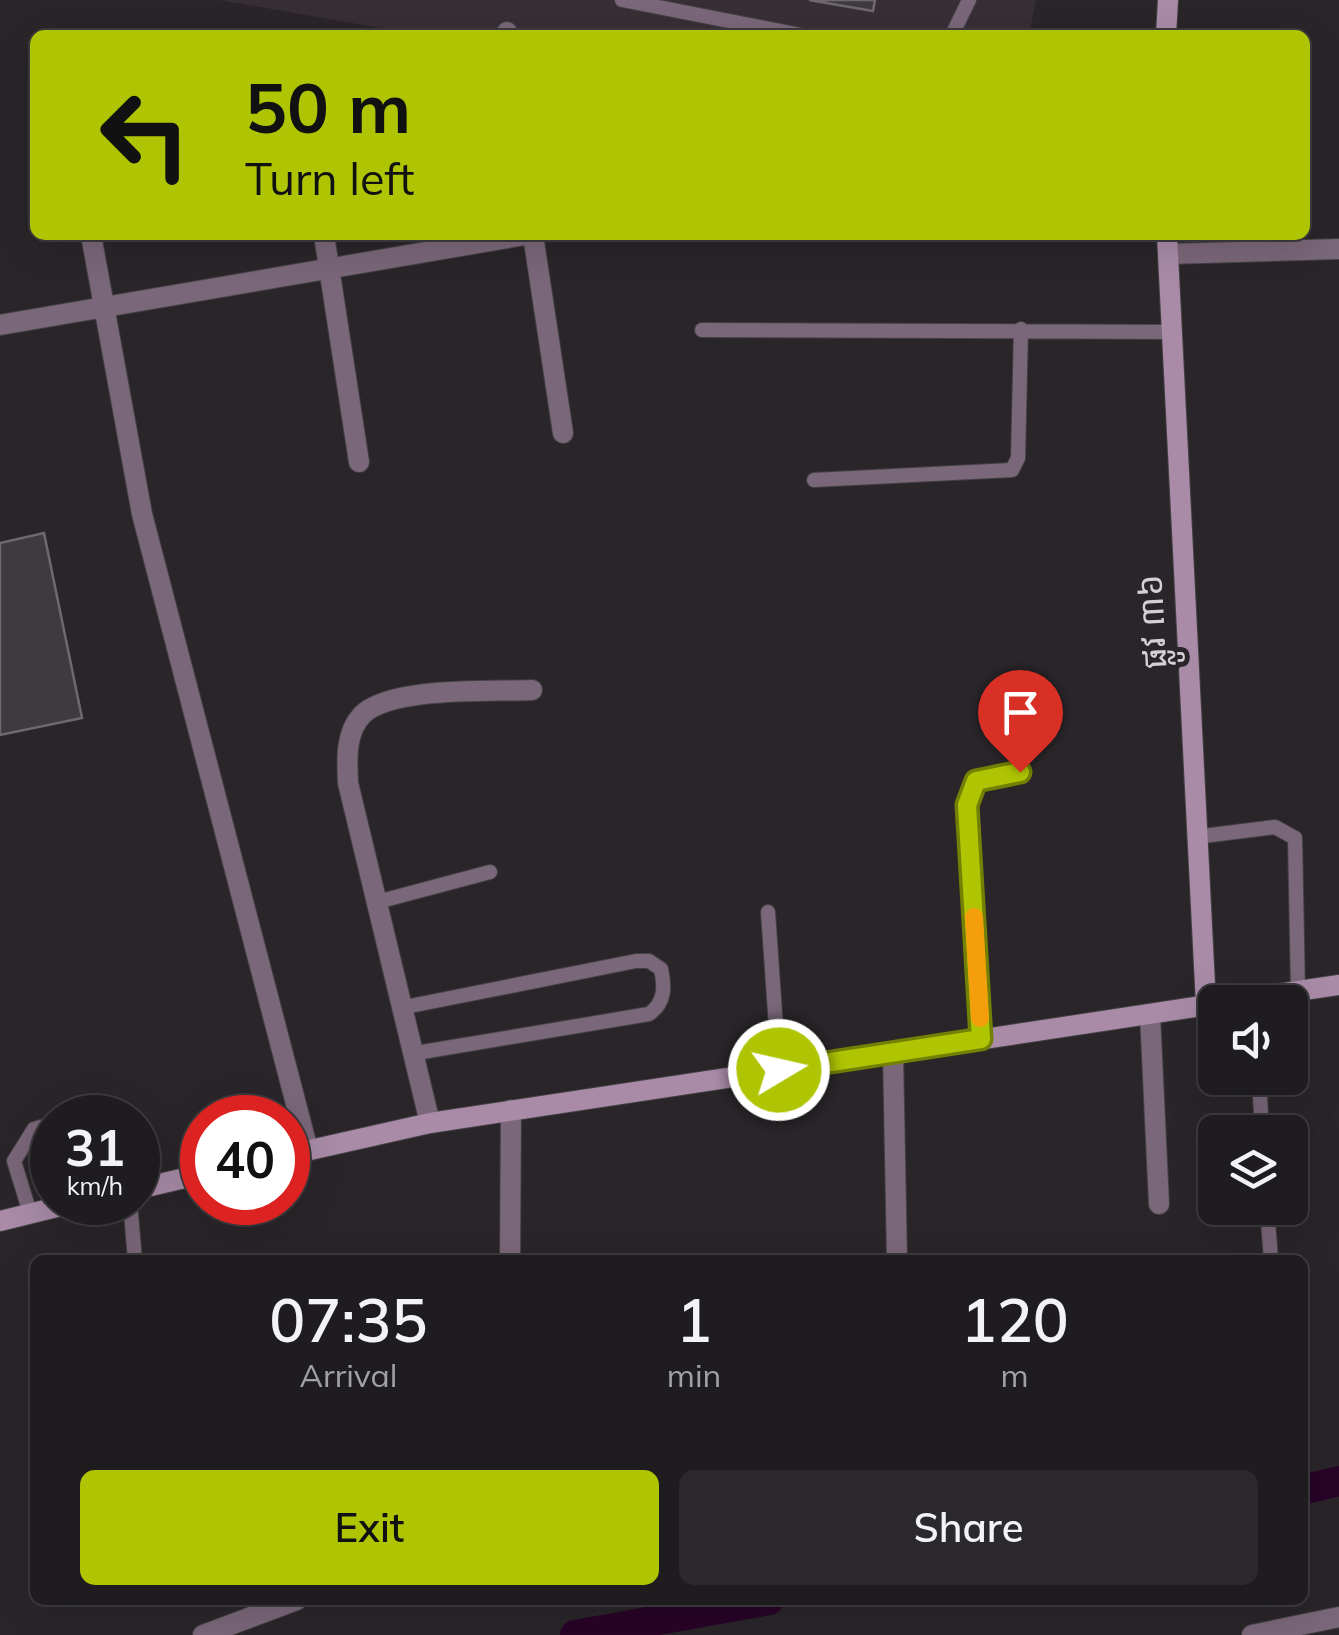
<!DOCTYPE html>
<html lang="en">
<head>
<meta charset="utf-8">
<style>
	body { margin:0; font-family:Mulish,"Noto Sans Khmer",sans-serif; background:#2c292c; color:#f1f3f6; height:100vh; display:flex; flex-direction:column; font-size:38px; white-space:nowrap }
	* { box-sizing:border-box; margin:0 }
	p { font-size:32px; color:#a1a1a4 }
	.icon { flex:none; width:55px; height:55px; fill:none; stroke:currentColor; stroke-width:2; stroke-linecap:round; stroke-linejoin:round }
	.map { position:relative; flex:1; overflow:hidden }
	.panel { position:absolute; left:30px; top:1255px; width:1278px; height:350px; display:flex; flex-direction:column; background:#1f1c1f; border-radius:15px; box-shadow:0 10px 40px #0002,0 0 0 2px #3c3a3d }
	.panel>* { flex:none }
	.guide { position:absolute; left:30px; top:30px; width:1280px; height:210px; border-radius:15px; box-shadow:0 10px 40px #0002,0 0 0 2px #3c3a3d; background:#afc504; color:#111; overflow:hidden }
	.tools { position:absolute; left:1198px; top:985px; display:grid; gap:20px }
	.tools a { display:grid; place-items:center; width:110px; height:110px; border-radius:15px; background:#1f1c1f; box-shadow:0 10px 40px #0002,0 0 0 2px #3c3a3d; font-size:50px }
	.speed { position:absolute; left:30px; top:1095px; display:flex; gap:20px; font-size:50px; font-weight:700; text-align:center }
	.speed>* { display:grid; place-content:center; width:130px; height:130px; border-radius:50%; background:#1f1c1f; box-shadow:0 10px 40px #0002,0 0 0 2px #3c3a3d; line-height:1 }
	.speed small { font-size:25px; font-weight:400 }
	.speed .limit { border:15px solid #d22; background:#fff; color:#111 }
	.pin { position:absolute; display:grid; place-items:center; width:85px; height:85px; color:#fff; margin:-102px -42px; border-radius:50% 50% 50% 0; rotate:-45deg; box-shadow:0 0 10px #0007 }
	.pin .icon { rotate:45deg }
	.me { position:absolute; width:110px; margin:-55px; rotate:81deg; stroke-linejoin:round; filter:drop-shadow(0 0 8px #0008) }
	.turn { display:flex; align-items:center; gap:35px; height:210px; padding:0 50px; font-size:45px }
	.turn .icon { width:130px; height:130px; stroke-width:2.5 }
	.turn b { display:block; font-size:70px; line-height:85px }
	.eta { display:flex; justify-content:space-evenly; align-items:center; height:170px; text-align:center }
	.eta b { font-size:60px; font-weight:600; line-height:70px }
	.action { display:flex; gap:20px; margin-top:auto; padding:20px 50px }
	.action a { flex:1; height:115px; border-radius:15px; background:#afc504; color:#111; font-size:40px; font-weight:600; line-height:115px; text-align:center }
	.action a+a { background:#2c292c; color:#f1f3f6 }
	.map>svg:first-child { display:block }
	.built { fill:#372e36 }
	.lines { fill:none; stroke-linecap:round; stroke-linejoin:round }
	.canal { stroke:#280428; stroke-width:30 }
	.building { fill:#3f3a3f; stroke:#6d696d; stroke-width:2.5 }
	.lane-casing { stroke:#444144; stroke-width:16 }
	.street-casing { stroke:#444144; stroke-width:22 }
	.secondary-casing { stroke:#444144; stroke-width:22 }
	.lane { stroke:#7a6779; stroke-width:14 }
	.street { stroke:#7a6779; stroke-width:20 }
	.secondary { stroke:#a98ba8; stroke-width:20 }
	.route-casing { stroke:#728003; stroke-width:25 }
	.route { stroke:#afc504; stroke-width:18 }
	.slow { stroke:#f59e0b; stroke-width:18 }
	.labels { text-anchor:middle; stroke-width:10; stroke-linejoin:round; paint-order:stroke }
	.street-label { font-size:35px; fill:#d4d1d4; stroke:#292529 }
</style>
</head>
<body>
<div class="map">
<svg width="1339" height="1635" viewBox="0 0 1339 1635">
	<rect width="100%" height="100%" fill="#292529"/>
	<path class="built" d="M 219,0 L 1036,0 L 1029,35 L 420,35 Z"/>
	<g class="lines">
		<path class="canal" d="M 1302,1490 L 1339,1481
			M 575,1635 L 769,1600"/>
	</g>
	<path class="building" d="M 809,0 L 875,0 L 873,11 Z
		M 44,533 L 82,718 L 0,735 L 0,543 Z"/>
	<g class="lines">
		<defs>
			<path id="lane" d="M 622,0 L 801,35
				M 952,35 L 969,0
				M 702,330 L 1172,332
				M 814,480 L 1012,470 L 1018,458 L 1021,329
				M 1195,837 L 1275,827 L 1295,838 L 1298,992
				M 377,902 L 490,872
				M 768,912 L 779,1070
				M 405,1007 L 636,961 L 649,961 L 661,969 C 665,987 665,1003 649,1014 L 416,1053
				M 981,1039 L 967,805 L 976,781 L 1020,772
				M 1259,1078 L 1262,1132
				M 78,1118 L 115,1107
				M 130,1202 L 135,1260
				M 1267,1208 L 1271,1259
				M 30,1213 L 14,1161 L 34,1129 L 52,1124"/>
			<path id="street" d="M 507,32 L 507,35
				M 91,235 L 142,514 L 308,1150
				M 324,235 L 359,462
				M 533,235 L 563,433
				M 1168,254 L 1339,249
				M 0,325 L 525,235
				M 1150,1014 L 1159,1204
				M 893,1052 L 897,1260
				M 430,1123 L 348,783 C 347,760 345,733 362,715 C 391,686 492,692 532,690
				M 510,1260 L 511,1110
				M 203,1635 L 297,1600
				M 1252,1635 L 1339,1617"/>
			<path id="secondary" d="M 1166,35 L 1168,0
				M 1167,235 L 1206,1005
				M 1224,1002 L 1339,985
				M 288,1155 L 430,1123 L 1215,1004
				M 138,1189 L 202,1174
				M 0,1221 L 77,1202"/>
		</defs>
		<use href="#lane" class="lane-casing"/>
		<use href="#street" class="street-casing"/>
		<use href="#secondary" class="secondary-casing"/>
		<use href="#lane" class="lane"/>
		<use href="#street" class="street"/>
		<use href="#secondary" class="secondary"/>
	</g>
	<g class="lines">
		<defs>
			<path id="route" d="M 779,1070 L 981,1039 L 967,805 L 976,781 L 1020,772"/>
		</defs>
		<use href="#route" class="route-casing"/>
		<use href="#route" class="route"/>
		<path class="slow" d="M 974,917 L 980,1018"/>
	</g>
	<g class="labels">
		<g class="street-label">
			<text transform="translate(1152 622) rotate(-93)" y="12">ផ្លូវ ៣៦</text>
		</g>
	</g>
</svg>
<div class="tools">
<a><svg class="icon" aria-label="sound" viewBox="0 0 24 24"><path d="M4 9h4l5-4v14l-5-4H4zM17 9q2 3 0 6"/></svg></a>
<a><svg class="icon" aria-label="layers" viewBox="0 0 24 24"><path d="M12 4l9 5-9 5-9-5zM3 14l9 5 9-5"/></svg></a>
</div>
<div class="speed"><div>31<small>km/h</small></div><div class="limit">40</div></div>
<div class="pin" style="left:1020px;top:772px;background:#d93025"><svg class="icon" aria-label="arrive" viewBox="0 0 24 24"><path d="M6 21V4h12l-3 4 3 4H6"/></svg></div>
<svg class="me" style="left:779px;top:1070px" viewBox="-20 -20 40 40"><circle r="17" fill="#afc504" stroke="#fff" stroke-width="3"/><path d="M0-11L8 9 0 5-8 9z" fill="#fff"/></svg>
<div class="guide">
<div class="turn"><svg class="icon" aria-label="left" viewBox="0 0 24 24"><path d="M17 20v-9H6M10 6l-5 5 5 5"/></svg><div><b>50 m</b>Turn left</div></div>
</div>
<section class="panel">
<div class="eta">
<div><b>07:35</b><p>Arrival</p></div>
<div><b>1</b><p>min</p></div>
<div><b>120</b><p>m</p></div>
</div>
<div class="action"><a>Exit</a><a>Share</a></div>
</section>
</div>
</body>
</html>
